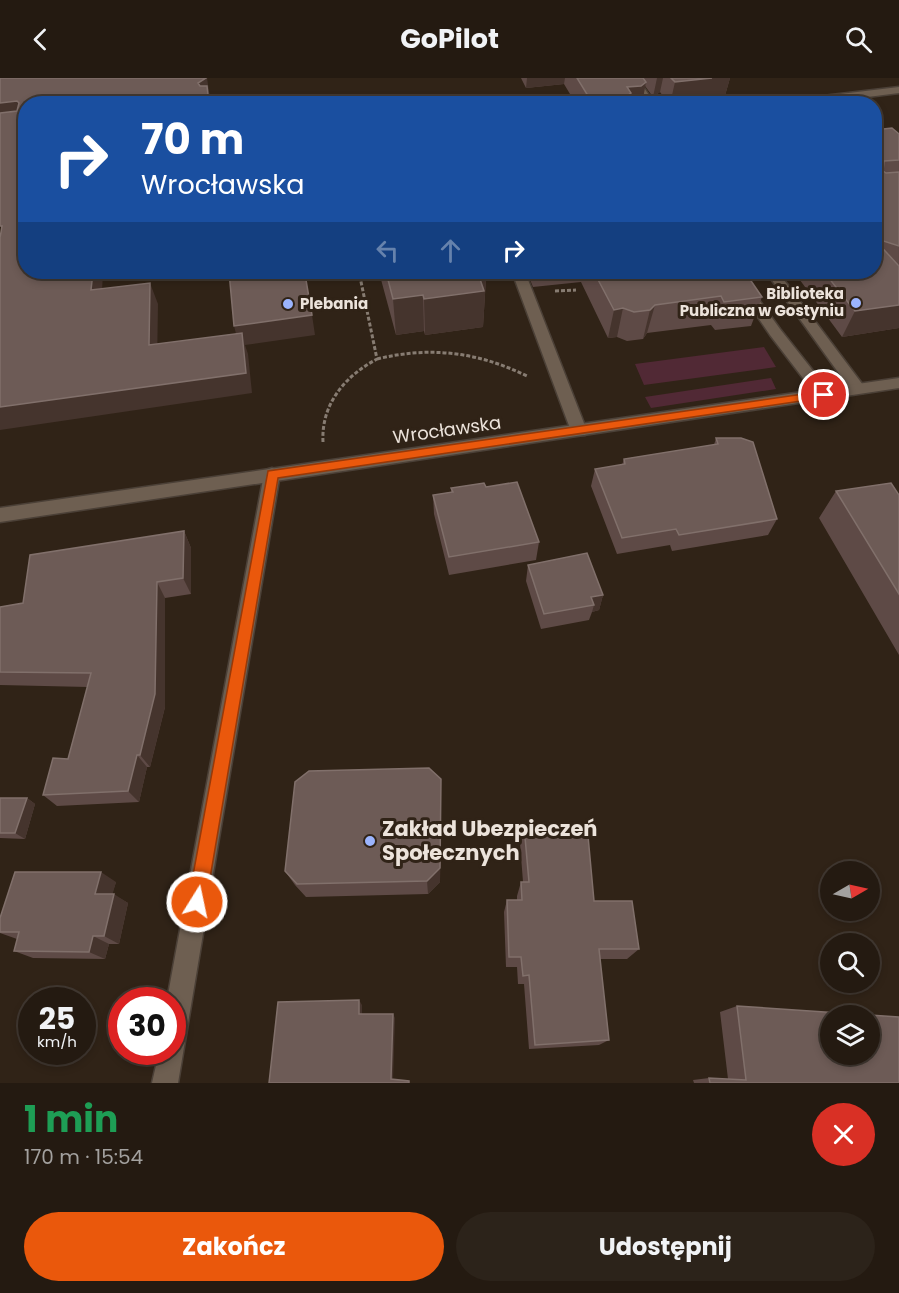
<!DOCTYPE html>
<html lang="pl">
<head>
<meta charset="utf-8">
<style>
	body { margin:0; font-family:Poppins,sans-serif; background:#2c231a; color:#f1f3f6; height:100vh; display:flex; flex-direction:column; font-size:22px; white-space:nowrap }
	* { box-sizing:border-box; margin:0 }
	p { font-size:20px; color:#a3a19f }
	.icon { flex:none; width:33px; height:33px; fill:none; stroke:currentColor; stroke-width:2; stroke-linecap:round; stroke-linejoin:round }
	.map { position:relative; height:1005px; overflow:hidden }
	.side { display:flex; flex-direction:column; background:#241a11; flex:1 }
	.side>* { flex:none }
	.guide { position:absolute; left:18px; top:18px; width:864px; height:183px; border-radius:24px; box-shadow:0 3px 9px #0003,0 0 0 2px #413831; background:#1a4fa0; color:#fff; overflow:hidden }
	.needle { width:39px; rotate:81deg }
	.fabs { position:absolute; left:820px; top:783px; display:grid; gap:12px }
	.fabs a { display:grid; place-items:center; width:60px; height:60px; border-radius:50%; background:#241a11; box-shadow:0 3px 9px #0003,0 0 0 2px #413831; font-size:30px }
	.speed { position:absolute; left:18px; top:909px; display:flex; gap:12px; font-size:30px; font-weight:700; text-align:center }
	.speed>* { display:grid; place-content:center; width:78px; height:78px; border-radius:50%; background:#241a11; box-shadow:0 3px 9px #0003,0 0 0 2px #413831; line-height:1 }
	.speed small { font-size:15px; font-weight:400 }
	.speed .limit { border:9px solid #d22; background:#fff; color:#111 }
	.pin { position:absolute; display:grid; place-items:center; width:51px; height:51px; color:#fff; margin:-26px; border:3px solid #fff; border-radius:50%; box-shadow:0 2px 6px #0007 }
	.me { position:absolute; width:66px; margin:-33px; rotate:10deg; stroke-linejoin:round; filter:drop-shadow(0 0 4px #0008) }
	.turn { display:flex; align-items:center; gap:21px; height:126px; padding:0 24px; font-size:27px }
	.turn .icon { width:78px; height:78px; stroke-width:2.5 }
	.turn b { display:block; font-size:42px; line-height:51px }
	.lanes { display:flex; align-items:center; height:57px; padding:0 24px; background:#0003; justify-content:center; gap:30px; direction:ltr }
	.lanes .off { opacity:.35 }
	.round { display:grid; place-items:center; flex:none; width:63px; height:63px; border-radius:32px; background:#2c231a }
	.summary { display:flex; align-items:center; justify-content:space-between; height:102px; padding:0 24px }
	h1 { font-size:36px; font-weight:700; line-height:45px; color:#1e9e55 }
	.cta { display:flex; gap:12px; margin-top:auto; padding:12px 24px }
	.cta a { flex:1; height:69px; border-radius:36px; background:#ea580c; color:#fff; font-size:24px; font-weight:700; line-height:69px; text-align:center }
	.cta a+a { background:#2c231a; color:#f1f3f6 }
	header { display:flex; justify-content:space-between; align-items:center; height:78px; padding:0 24px; background:#241a11; font-size:27px; font-weight:700 }
	.map>svg:first-child { display:block }
	.green { fill:#512935 }
	.lines { fill:none; stroke-linecap:round; stroke-linejoin:round }
	.service-casing { stroke:#4b4037; stroke-width:3 }
	.minor-casing { stroke:#4b4037; stroke-width:3 }
	.tertiary-casing { stroke:#4b4037; stroke-width:3 }
	.path { stroke:#877c72; stroke-width:3; stroke-dasharray:4 2; stroke-linecap:butt }
	.service { fill:#6e5f51; fill-rule:evenodd }
	.minor { fill:#6e5f51; fill-rule:evenodd }
	.tertiary { fill:#6e5f51; fill-rule:evenodd }
	.wall { fill:#5e4a46 }
	.shaded-wall { fill:#45342d }
	.building { fill:#6d5b56; stroke:#81706b; stroke-width:1.5; fill-rule:evenodd }
	.route { fill:#ea580c; stroke:#983908; stroke-width:1.5 }
	.poi-dot { fill:#9bb4fd; stroke:#302317; stroke-width:2 }
	.labels { text-anchor:middle; stroke-width:6; stroke-linejoin:round; paint-order:stroke }
	.far-poi-label { font-size:15px; font-weight:bold; fill:#ece3db; stroke:#302317; text-anchor:end }
	.street-label { font-size:18px; fill:#ece3db; stroke:#302317 }
	.near-poi-label { font-size:21px; font-weight:bold; fill:#ece3db; stroke:#302317; text-anchor:start }
</style>
</head>
<body>
<header><svg class="icon" aria-label="back" viewBox="0 0 24 24"><path d="M15 5l-7 7 7 7"/></svg>GoPilot<svg class="icon" aria-label="search" viewBox="0 0 24 24"><circle cx="10" cy="10" r="6"/><path d="M15 15l6 6"/></svg></header>
<div class="map">
<svg width="899" height="1005" viewBox="0 0 899 1005">
	<rect width="100%" height="100%" fill="#302317"/>
	<path class="green" d="M 764,269 L 776,289 L 644,307 L 635,286 Z
		M 771,300 L 776,311 L 651,330 L 645,319 Z"/>
	<g class="lines">
		<defs>
			<path id="service" d="M 636,3 L 640,4 L 655,26 L 644,26 L 631,6 Z
				M 899,9 L 899,15 L 812,26 L 776,26 L 781,23 Z
				M 512,194 L 525,194 L 587,353 L 585,357 L 573,357 L 571,353 Z
				M 727,194 L 739,194 L 780,251 L 829,313 L 832,317 L 829,321 L 819,321 L 770,257 Z
				M 766,194 L 778,194 L 863,307 L 866,311 L 863,315 L 853,315 Z"/>
			<path id="minor" d="M 210,23 L 222,23 L 227,26 L 205,26 Z
				M 272,390 L 278,392 L 280,396 L 178,1005 L 152,1005 L 159,974 L 172,974 L 172,922 L 167,922 L 264,396 L 266,392 Z"/>
			<path id="tertiary" d="M 899,300 L 899,310 L 0,444 L 0,430 Z"/>
		</defs>
		<use href="#service" class="service-casing"/>
		<use href="#minor" class="minor-casing"/>
		<use href="#tertiary" class="tertiary-casing"/>
		<path class="path" d="M 555,213 L 576,212
			M 377,281 C 430,268 478,274 527,298
			M 323,364 C 321,326 345,298 377,281 L 359,194"/>
		<use href="#service" class="service"/>
		<use href="#minor" class="minor"/>
		<use href="#tertiary" class="tertiary"/>
	</g>
	<path class="wall" d="M 521,0 L 730,0 L 724,21 L 681,26 L 669,26 L 660,14 L 653,19 L 645,8 L 642,26 L 576,26 L 564,6 L 526,10 Z
		M 874,52 L 899,56 L 899,250 L 842,259 L 794,194 L 874,194 Z
		M 379,194 L 482,194 L 486,200 L 483,249 L 425,257 L 424,253 L 396,257 Z
		M 527,194 L 745,194 L 762,219 L 751,248 L 715,252 L 711,247 L 647,255 L 643,261 L 627,263 L 617,259 L 608,260 L 581,204 L 533,209 Z
		M 716,360 L 777,441 L 768,457 L 672,473 L 670,467 L 617,476 L 591,408 L 595,391 L 622,387 L 624,381 L 714,367 Z
		M 486,409 L 539,464 L 536,482 L 449,497 L 434,436 L 433,417 L 451,414 L 451,410 Z
		M 836,413 L 899,417 L 899,577 L 819,440 Z
		M 184,453 L 191,470 L 191,516 L 165,520 L 165,629 L 150,689 L 147,689 L 139,724 L 57,728 L 43,717 L 68,681 L 88,609 L 0,607 L 0,529 L 23,525 Z
		M 528,487 L 603,517 L 599,532 L 592,534 L 589,542 L 541,551 L 526,503 Z
		M 441,701 L 440,804 L 428,816 L 306,819 L 295,807 L 285,793 Z
		M 0,720 L 27,720 L 35,726 L 25,761 L 0,760 Z
		M 524,748 L 639,871 L 627,881 L 600,881 L 609,962 L 599,967 L 529,971 L 524,906 L 518,906 L 517,889 L 506,889 L 504,834 L 507,822 L 517,822 L 517,818 L 521,804 L 523,804 L 520,765 Z
		M 116,804 L 112,816 L 128,825 L 119,866 L 109,866 L 105,881 L 33,880 L 14,873 L 17,861 L 0,855 L 0,854 Z
		M 737,928 L 899,1005 L 694,1005 L 693,1002 L 709,1000 L 728,1001 L 720,934 Z"/>
	<path class="shaded-wall" d="M 206,0 L 207,0 L 211,26 L 209,26 L 198,5 Z
		M 527,0 L 565,0 L 564,6 L 526,10 Z
		M 657,0 L 663,0 L 660,14 L 653,19 Z
		M 712,0 L 730,0 L 724,21 L 681,26 L 670,26 L 675,4 Z
		M 646,4 L 642,26 L 615,26 L 627,9 Z
		M 17,23 L 26,44 L 0,47 L 0,25 Z
		M 93,194 L 103,194 L 101,233 L 91,212 Z
		M 486,200 L 483,249 L 425,257 L 424,221 L 480,201 Z
		M 150,205 L 158,226 L 157,288 L 149,267 Z
		M 423,217 L 424,253 L 396,257 L 393,221 Z
		M 655,227 L 647,255 L 643,261 L 650,232 Z
		M 899,227 L 899,250 L 842,259 L 855,233 Z
		M 623,230 L 617,259 L 608,260 L 614,232 Z
		M 312,237 L 315,257 L 245,267 L 248,276 L 252,315 L 0,352 L 0,329 L 239,267 L 234,248 Z
		M 184,453 L 191,470 L 191,516 L 183,500 Z
		M 157,504 L 165,520 L 165,629 L 150,689 L 140,677 Z
		M 603,517 L 599,532 L 592,534 L 594,527 L 591,519 Z
		M 137,677 L 147,689 L 139,724 L 128,713 Z
		M 441,701 L 440,804 L 428,816 L 427,803 Z
		M 27,720 L 35,726 L 25,761 L 15,755 Z
		M 101,794 L 116,804 L 110,825 L 95,816 Z
		M 114,816 L 128,825 L 119,866 L 104,858 Z
		M 93,858 L 109,866 L 105,881 L 89,874 Z
		M 359,922 L 362,927 L 362,939 L 359,936 Z
		M 393,936 L 395,940 L 393,1003 L 391,1001 Z"/>
	<path class="building" d="M 0,0 L 206,0 L 198,5 L 200,8 L 207,8 L 209,26 L 26,26 L 26,194 L 93,194 L 91,212 L 150,205 L 149,267 L 242,255 L 246,295 L 0,329 L 0,160 L 2,148 L 0,148 L 0,35 L 17,33 L 19,25 L 17,23 L 0,25 Z
		M 577,0 L 643,0 L 646,4 L 641,8 L 627,9 L 631,15 L 615,26 L 593,26 Z
		M 671,0 L 712,0 L 675,4 Z
		M 449,20 L 451,26 L 403,26 L 403,25 Z
		M 892,50 L 899,56 L 899,82 L 884,83 L 883,93 L 886,95 L 899,94 L 899,168 L 874,160 L 874,111 L 877,110 L 874,108 L 874,52 Z
		M 874,161 L 899,188 L 899,227 L 855,233 L 824,194 L 874,194 Z
		M 229,194 L 298,194 L 298,196 L 305,196 L 312,237 L 234,248 Z
		M 386,194 L 482,194 L 486,200 L 480,201 L 484,213 L 424,221 L 423,217 L 393,221 Z
		M 594,194 L 745,194 L 762,219 L 724,224 L 721,218 L 655,227 L 650,232 L 634,234 L 623,230 L 614,232 Z
		M 716,360 L 741,360 L 753,364 L 777,441 L 679,457 L 676,451 L 622,460 L 595,391 L 625,386 L 624,381 L 718,366 Z
		M 517,404 L 539,464 L 449,479 L 433,417 L 453,414 L 451,410 L 484,405 L 486,409 Z
		M 891,405 L 899,417 L 899,516 L 836,413 Z
		M 184,453 L 183,500 L 157,504 L 155,616 L 140,677 L 137,677 L 128,713 L 43,717 L 53,680 L 68,681 L 91,595 L 0,594 L 0,529 L 23,525 L 30,477 Z
		M 587,475 L 603,517 L 591,519 L 594,527 L 544,536 L 528,487 Z
		M 429,690 L 441,701 L 440,790 L 427,803 L 297,806 L 285,793 L 295,704 L 309,693 Z
		M 0,720 L 27,720 L 15,755 L 0,755 Z
		M 587,747 L 594,823 L 632,823 L 639,871 L 599,871 L 609,962 L 535,967 L 529,897 L 523,898 L 521,879 L 509,879 L 507,822 L 522,822 L 521,804 L 529,804 L 524,748 Z
		M 15,794 L 101,794 L 95,816 L 114,816 L 104,858 L 93,858 L 89,874 L 14,873 L 19,854 L 0,854 L 0,840 Z
		M 359,922 L 359,936 L 393,936 L 391,1001 L 409,1003 L 409,1005 L 269,1005 L 278,924 Z
		M 737,928 L 899,939 L 899,1005 L 710,1005 L 709,1000 L 746,1002 ZM 831,938 L 870,938 L 870,976 L 831,976 Z"/>
	<path class="route" d="M 824,313 L 829,317 L 828,319 L 278,400 L 206,824 L 203,831 L 197,833 L 191,831 L 188,824 L 268,393 Z"/>
	<g class="poi-dot">
		<circle cx="856" cy="225" r="6"/>
		<circle cx="288" cy="226" r="6"/>
		<circle cx="370" cy="763" r="6"/>
	</g>
	<g class="labels">
		<g class="far-poi-label">
			<text x="844" y="221">Biblioteka<tspan x="844" dy="17">Publiczna w Gostyniu</tspan></text>
			<text x="300" y="231" text-anchor="start">Plebania</text>
		</g>
		<g class="street-label">
			<text transform="translate(447 352) rotate(-8)" y="6">Wrocławska</text>
		</g>
		<g class="near-poi-label">
			<text x="382" y="758">Zakład Ubezpieczeń<tspan x="382" dy="24">Społecznych</tspan></text>
		</g>
	</g>
</svg>
<div class="fabs">
<a><svg class="needle" viewBox="-14 -14 28 28"><path d="M0-13l5 13h-10z" fill="#e53935"/><path d="M0 13l5-13h-10z" fill="#a3a19f"/></svg></a>
<a><svg class="icon" aria-label="search" viewBox="0 0 24 24"><circle cx="10" cy="10" r="6"/><path d="M15 15l6 6"/></svg></a>
<a><svg class="icon" aria-label="layers" viewBox="0 0 24 24"><path d="M12 4l9 5-9 5-9-5zM3 14l9 5 9-5"/></svg></a>
</div>
<div class="speed"><div>25<small>km/h</small></div><div class="limit">30</div></div>
<div class="pin" style="left:824px;top:317px;background:#d93025"><svg class="icon" aria-label="arrive" viewBox="0 0 24 24"><path d="M6 21V4h12l-3 4 3 4H6"/></svg></div>
<svg class="me" style="left:197px;top:824px" viewBox="-20 -20 40 40"><circle r="17" fill="#ea580c" stroke="#fff" stroke-width="3"/><path d="M0-11L8 9 0 5-8 9z" fill="#fff"/></svg>
<div class="guide">
<div class="turn"><svg class="icon" aria-label="right" viewBox="0 0 24 24"><path d="M7 20v-9h11M14 6l5 5-5 5"/></svg><div><b>70 m</b>Wrocławska</div></div>
<div class="lanes"><svg class="icon off" aria-label="left" viewBox="0 0 24 24"><path d="M17 20v-9H6M10 6l-5 5 5 5"/></svg><svg class="icon off" aria-label="ahead" viewBox="0 0 24 24"><path d="M12 20V5M6 11l6-6 6 6"/></svg><svg class="icon" aria-label="right" viewBox="0 0 24 24"><path d="M7 20v-9h11M14 6l5 5-5 5"/></svg></div>
</div>
</div>
<section class="side">
<div class="summary"><div><h1>1 min</h1><p>170 m · 15:54</p></div><a class="round" style="background:#d93025;color:#fff"><svg class="icon" aria-label="close" viewBox="0 0 24 24"><path d="M6 6l12 12M18 6L6 18"/></svg></a></div>
<div class="cta"><a>Zakończ</a><a>Udostępnij</a></div>
</section>
</body>
</html>
